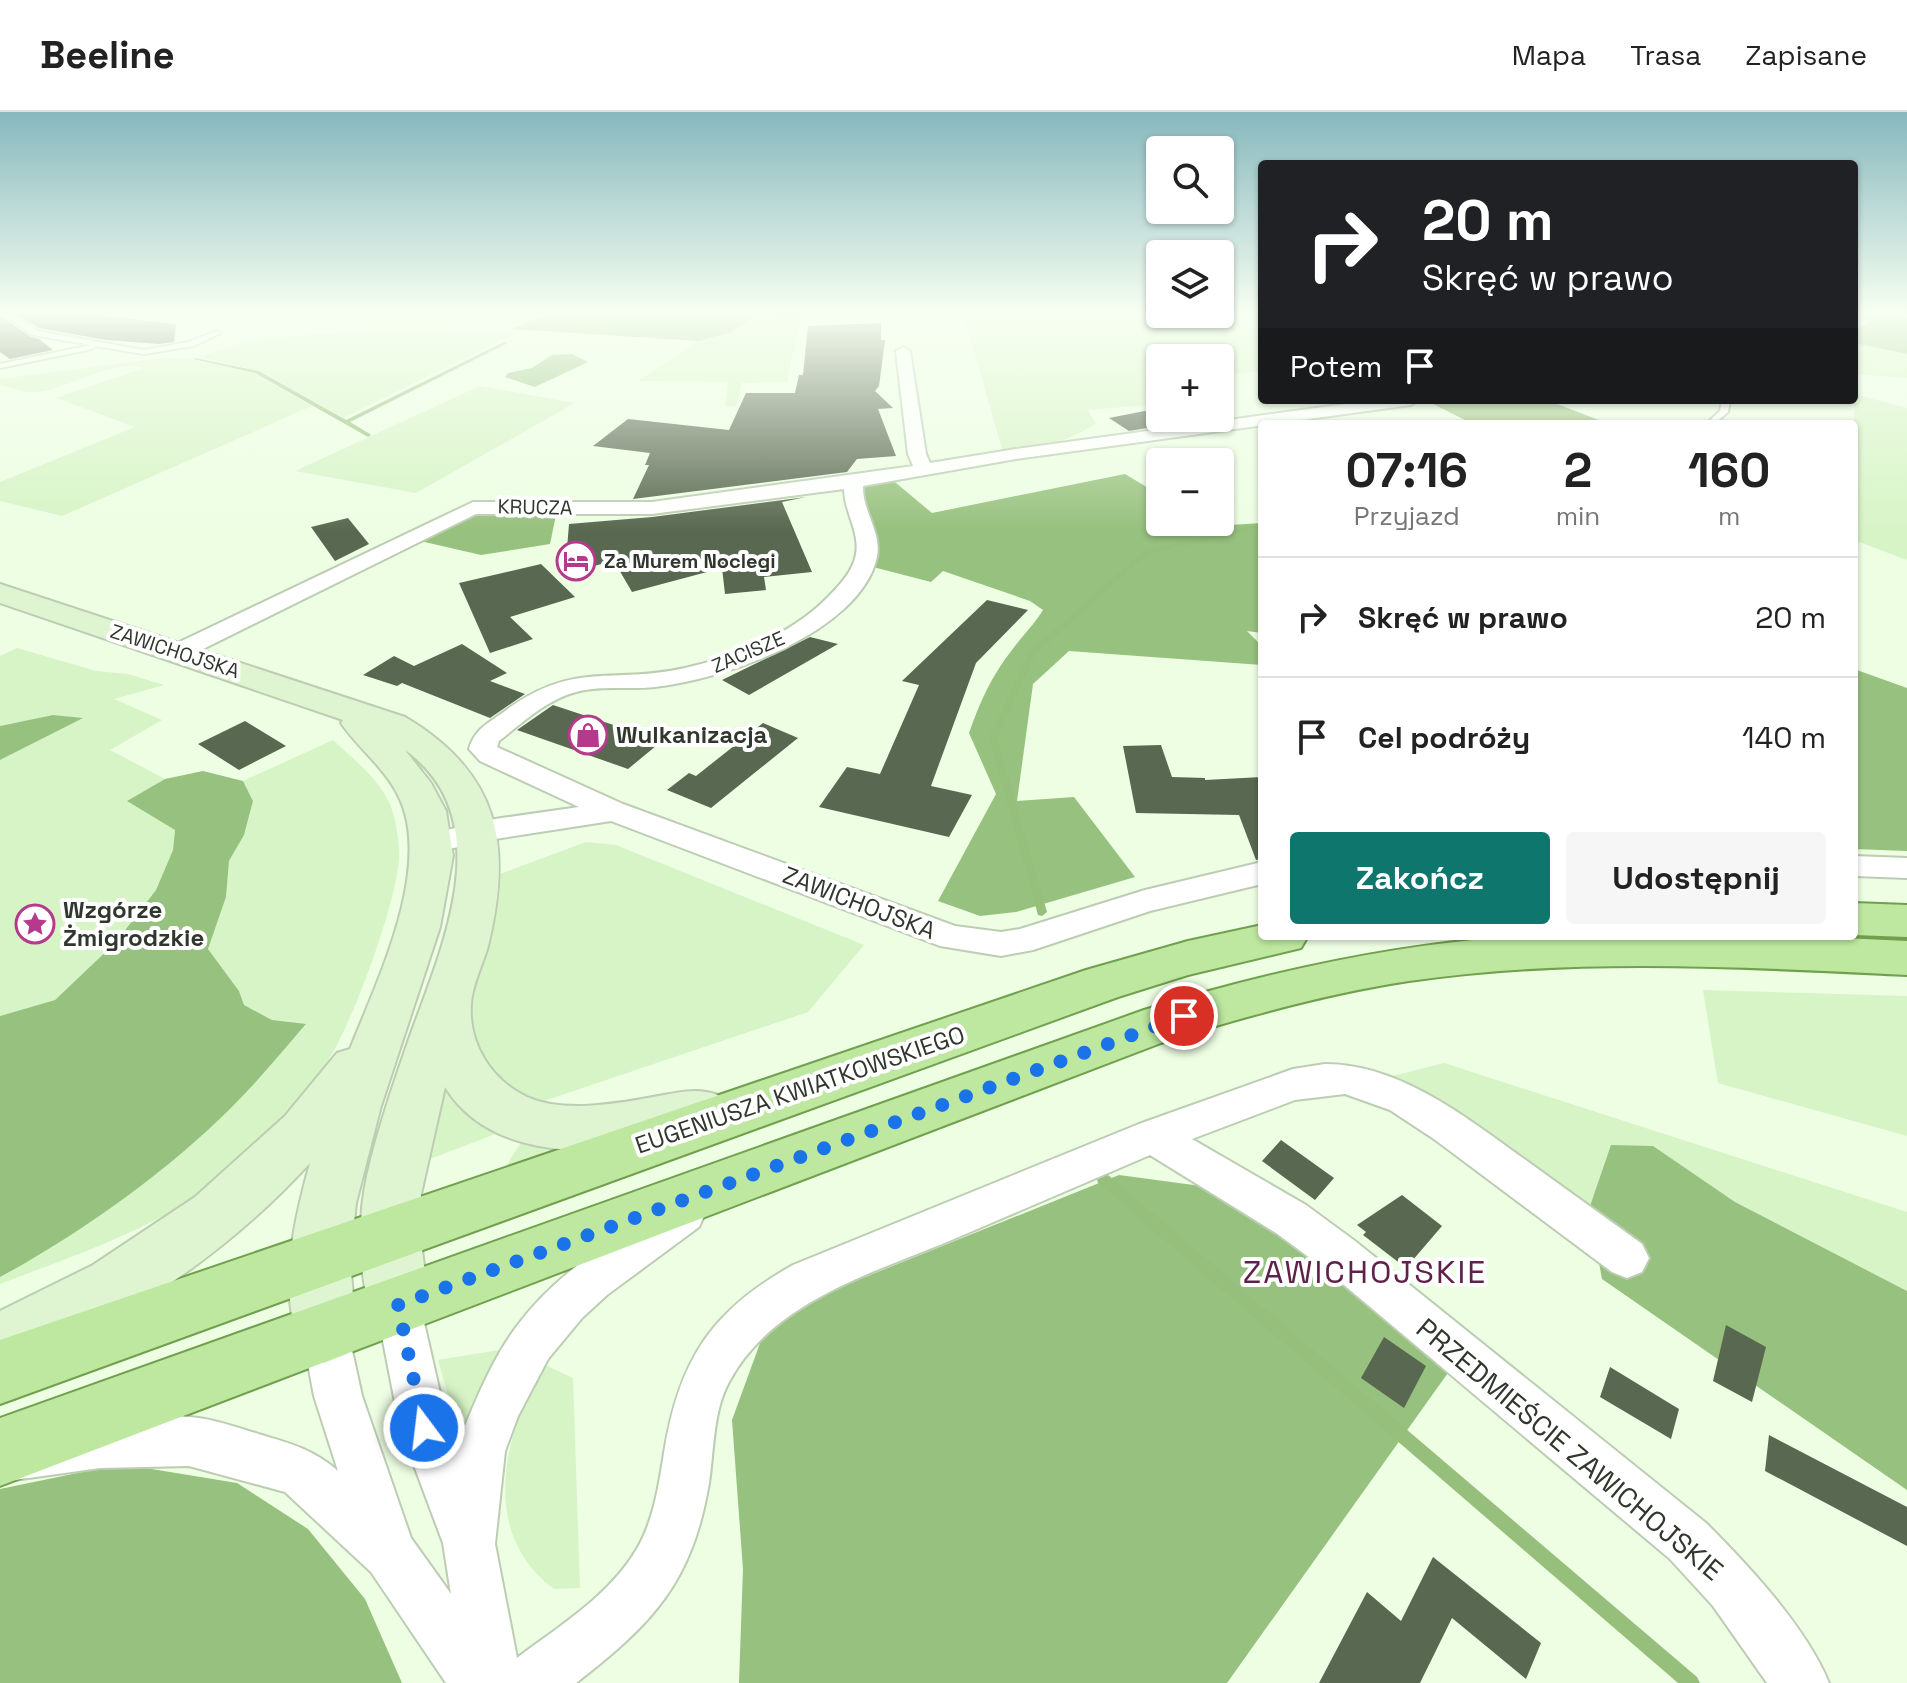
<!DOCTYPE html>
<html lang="pl">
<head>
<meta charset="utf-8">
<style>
	body { margin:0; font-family:"Space Grotesk",sans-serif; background:#f6f6f6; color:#222; height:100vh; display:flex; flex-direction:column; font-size:30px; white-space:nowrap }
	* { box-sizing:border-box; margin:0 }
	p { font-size:26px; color:#767676 }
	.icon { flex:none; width:44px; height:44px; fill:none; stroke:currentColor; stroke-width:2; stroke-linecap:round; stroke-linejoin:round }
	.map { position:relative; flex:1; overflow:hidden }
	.panel { position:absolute; left:1258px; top:308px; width:600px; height:520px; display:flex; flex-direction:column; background:#fff; border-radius:8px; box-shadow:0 2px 6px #0004 }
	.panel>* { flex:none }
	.hud { position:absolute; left:1258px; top:48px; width:600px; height:244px; border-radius:8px; box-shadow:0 2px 6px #0004; background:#202124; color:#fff; overflow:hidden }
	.fabs { position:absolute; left:1146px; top:24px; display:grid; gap:16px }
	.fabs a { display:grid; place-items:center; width:88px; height:88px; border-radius:8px; background:#fff; box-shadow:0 2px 6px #0004; font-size:40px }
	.pin { position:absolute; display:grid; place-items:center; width:68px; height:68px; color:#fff; margin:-34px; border:4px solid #fff; border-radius:50%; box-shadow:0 2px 8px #0007 }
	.me { position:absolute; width:88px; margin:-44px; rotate:345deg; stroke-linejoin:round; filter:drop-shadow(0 0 6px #0008) }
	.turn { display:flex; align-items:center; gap:28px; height:168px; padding:0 32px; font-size:36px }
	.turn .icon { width:104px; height:104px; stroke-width:2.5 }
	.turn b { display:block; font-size:56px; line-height:68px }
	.then { display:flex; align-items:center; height:76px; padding:0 32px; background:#0003; gap:16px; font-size:30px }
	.eta { display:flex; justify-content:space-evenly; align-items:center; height:136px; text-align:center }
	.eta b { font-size:48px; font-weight:700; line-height:56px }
	.action { display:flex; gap:16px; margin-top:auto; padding:16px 32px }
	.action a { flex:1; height:92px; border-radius:8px; background:#0f766e; color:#fff; font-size:32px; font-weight:700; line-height:92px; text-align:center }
	.action a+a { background:#f6f6f6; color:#222 }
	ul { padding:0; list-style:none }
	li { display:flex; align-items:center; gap:24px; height:120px; padding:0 32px; border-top:2px solid #e0e0e0 }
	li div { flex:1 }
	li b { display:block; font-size:30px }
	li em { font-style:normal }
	header { display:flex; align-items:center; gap:48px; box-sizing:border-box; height:112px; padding:0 40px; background:#fff; border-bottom:2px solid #e0e0e0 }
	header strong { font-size:38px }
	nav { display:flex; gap:44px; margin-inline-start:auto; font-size:28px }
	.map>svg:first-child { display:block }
	.green { fill:#d7f4c6 }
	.forest { fill:#97c17e }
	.water { fill:#96bf7c }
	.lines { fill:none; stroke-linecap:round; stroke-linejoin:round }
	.stream { fill:#96bf7c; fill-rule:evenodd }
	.building { fill:#596850 }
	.lane-casing { stroke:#bccdb3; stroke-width:4 }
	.street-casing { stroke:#bccdb3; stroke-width:4 }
	.secondary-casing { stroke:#bccdb3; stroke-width:4 }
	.primary-casing { stroke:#70a04e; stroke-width:4 }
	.lane { fill:#fff; fill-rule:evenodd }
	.street { fill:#fff; fill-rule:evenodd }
	.secondary { fill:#dff4d0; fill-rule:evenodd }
	.primary { fill:#bee8a0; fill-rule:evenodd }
	.route { stroke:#1a73e8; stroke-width:14; stroke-dasharray:0 25.2 }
	.labels { text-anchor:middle; stroke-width:8; stroke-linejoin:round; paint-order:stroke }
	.far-street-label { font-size:20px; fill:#30372c; stroke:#fff }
	.far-poi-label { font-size:20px; font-weight:bold; fill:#30372c; stroke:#fff; text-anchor:start }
	.poi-label { font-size:24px; font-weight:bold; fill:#30372c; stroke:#fff; text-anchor:start }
	.street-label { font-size:24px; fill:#30372c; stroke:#fff }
	.near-street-label { font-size:28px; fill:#30372c; stroke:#fff }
	.near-neighbourhood-label { font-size:32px; letter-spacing:2px; fill:#5e2249; stroke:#fff }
</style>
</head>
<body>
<header>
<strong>Beeline</strong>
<nav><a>Mapa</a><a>Trasa</a><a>Zapisane</a></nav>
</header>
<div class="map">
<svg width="1907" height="1571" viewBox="0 0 1907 1571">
	<rect width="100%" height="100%" fill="#edfee3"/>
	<path class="green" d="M 960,200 L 1220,202 L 1220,200 L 1262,200 L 1262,259 L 1220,264 L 1220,246 L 1160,246 L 1160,292 L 1088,298 L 1096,312 C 1058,333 1046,336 1003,341 L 974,238 Z
		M 759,202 L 800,207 L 787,270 L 742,271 L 736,294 L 725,295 L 728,270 L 638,269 L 698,229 L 729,221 Z
		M 399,217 L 516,221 L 343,306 L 261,259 L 197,245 L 261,226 Z
		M 1854,231 L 1907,242 L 1907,266 L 1854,262 Z
		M 161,246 L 190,247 L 254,261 L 312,294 L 62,404 L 0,389 L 0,370 L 135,315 L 56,286 L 144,256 C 110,246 62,281 32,280 C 21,280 10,275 0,273 L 0,267 Z
		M 480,274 L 575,291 L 416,381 L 295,359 Z
		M 1854,282 L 1907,296 L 1907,448 L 1854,428 L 1854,291 L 1844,288 L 1854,288 Z
		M 17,536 L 96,559 L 128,562 L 164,573 L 114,587 L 162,608 L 110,638 L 165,667 L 128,689 L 175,717 L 173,738 L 156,778 L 116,830 L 55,888 L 0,904 L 0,648 L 81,606 L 53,603 L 0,614 L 0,544 Z
		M 333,628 C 355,649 385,671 393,701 C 397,715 400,736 399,749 C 394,797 352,914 325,953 C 298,992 237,1058 198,1083 C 138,1123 67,1146 0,1172 L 0,1165 C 81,1122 166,1059 232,995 C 258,970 281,940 306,913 L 272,908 L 244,893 L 239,879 L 208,837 L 226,785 L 229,749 L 244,723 L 253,689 L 243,669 Z
		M 586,730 L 616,733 L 864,833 L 808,900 L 535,992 L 509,982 L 469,928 C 472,872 491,818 500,762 Z
		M 1703,878 L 1907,884 L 1907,1024 L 1718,971 Z
		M 1444,951 L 1907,1100 L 1907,1179 L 1735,1090 L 1653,1035 L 1589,1097 L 1509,1033 L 1447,999 L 1377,968 Z
		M 446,973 L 503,1019 L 430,1047 Z
		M 524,1026 L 576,1033 L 502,1060 Z
		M 505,1237 L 461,1328 L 438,1248 Z
		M 543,1252 L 573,1266 L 580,1476 L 554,1477 C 478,1420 504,1323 543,1252 Z"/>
	<path class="forest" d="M 551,200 L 802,200 L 800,207 L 759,202 L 729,221 L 698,229 L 511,217 Z
		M 1854,200 L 1884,200 L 1907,206 L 1907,242 L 1854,231 L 1854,218 L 1872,209 L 1854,203 Z
		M 1547,288 L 1609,312 L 1473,312 L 1427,289 Z
		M 1125,362 L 1160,383 L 1160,410 L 1206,410 L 1214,414 L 1262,411 L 1262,521 L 1247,519 L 1262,534 L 1262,553 L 1069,539 L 1033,572 L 1017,689 L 1074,685 L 1135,765 L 1016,800 L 980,804 L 938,789 L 996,682 L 969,621 C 979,592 992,563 1012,538 C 1022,524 1034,513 1043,498 L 1030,489 L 943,459 L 931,470 L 873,455 L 876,440 L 856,378 L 890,366 L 932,401 Z
		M 557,398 L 550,432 L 481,443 L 416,428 L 473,399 Z
		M 1854,557 L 1907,576 L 1907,739 L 1854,737 Z
		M 53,603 L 83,606 L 0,648 L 0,614 Z
		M 203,659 L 243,669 L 253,689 L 244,723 L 229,749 L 226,785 L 208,837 L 239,879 L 244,893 L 272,908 L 306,912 C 282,940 258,969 232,995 C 169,1058 79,1123 0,1165 L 0,904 L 55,888 L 116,830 L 156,778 L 173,738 L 175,718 L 127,689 L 165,667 Z
		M 1611,1033 L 1653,1034 L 1735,1090 L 1907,1179 L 1907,1378 L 1602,1167 L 1589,1097 Z
		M 1119,1063 L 1223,1077 L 1450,1258 L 1227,1571 L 739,1571 L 743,1457 L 732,1308 L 763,1223 L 798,1192 Z
		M 121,1352 L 237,1371 L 308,1417 L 365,1487 L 402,1571 L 0,1571 L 0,1377 Z"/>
	<path class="water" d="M 572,242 L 588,250 L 535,275 L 505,265 L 508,261 L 532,256 L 552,243 Z"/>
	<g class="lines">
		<path class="stream" d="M 504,230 L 508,231 L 350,310 L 370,322 L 371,323 L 368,325 L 255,261 L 193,247 L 195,246 L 259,259 L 346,308 Z
			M 1262,411 L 1262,415 L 1147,442 L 1035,543 L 997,626 L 1047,800 L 1042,804 L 1038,803 L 989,626 L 1029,540 L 1143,440 Z
			M 1103,1061 L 1108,1063 L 1697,1565 L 1700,1571 L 1678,1571 L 1098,1071 L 1097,1067 L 1098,1063 Z"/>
	</g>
	<path class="building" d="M 12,200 L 74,200 L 176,212 L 174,230 L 159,232 L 106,228 L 39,216 Z
		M 0,204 L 31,225 L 39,227 L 53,238 L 10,247 L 0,240 Z
		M 881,211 L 881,228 L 885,228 L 879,274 L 875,279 L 893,296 L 878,297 L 896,344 L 857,347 L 847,360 L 633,387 L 649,353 L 645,353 L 650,341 L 593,334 L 628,307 L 729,318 L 746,281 L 795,281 L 799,263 L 803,263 L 808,214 Z
		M 1160,296 L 1160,314 L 1129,319 L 1109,306 Z
		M 806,385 L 782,390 L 812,460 L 764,465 L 766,478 L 725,482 L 722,456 L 632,480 L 614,449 L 565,461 L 569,412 L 652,405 Z
		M 348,406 L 369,432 L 335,449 L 311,415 Z
		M 541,452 L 575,485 L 510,505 L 533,527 L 490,541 L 459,471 Z
		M 987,488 L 1028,498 L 976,551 L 931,674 L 972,683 L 949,725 L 819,695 L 847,655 L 880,662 L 919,573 L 902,569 Z
		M 810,525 L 838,532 L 749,583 L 722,568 Z
		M 462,532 L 507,561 L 490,569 L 525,582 L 490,606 L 402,571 L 397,574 L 363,563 L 394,544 L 414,554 Z
		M 553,593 L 662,629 L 628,657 L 517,618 Z
		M 245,609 L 286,634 L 239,658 L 198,632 Z
		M 763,611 L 798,626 L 711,696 L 667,678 L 689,661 L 696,664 Z
		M 1161,633 L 1172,665 L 1205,666 L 1205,668 L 1262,665 L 1262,747 L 1256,748 L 1239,703 L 1136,701 L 1123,634 Z
		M 1281,1028 L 1334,1066 L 1315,1088 L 1262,1049 Z
		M 1402,1083 L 1442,1114 L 1406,1156 L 1363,1123 L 1366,1120 L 1357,1113 Z
		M 1726,1213 L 1766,1235 L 1752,1290 L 1713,1269 Z
		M 1384,1225 L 1426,1254 L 1404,1296 L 1361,1266 Z
		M 1610,1255 L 1679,1297 L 1671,1327 L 1600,1285 Z
		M 1769,1323 L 1907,1395 L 1907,1434 L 1765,1359 Z
		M 1433,1445 L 1541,1531 L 1526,1567 L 1452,1506 L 1420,1571 L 1319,1571 L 1367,1480 L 1401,1509 Z"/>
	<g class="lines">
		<defs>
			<path id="lane" d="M 0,200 L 7,200 L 38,219 L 144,238 L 188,230 L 217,219 L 221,221 L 193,234 L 144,242 L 95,234 L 92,237 L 0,256 L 0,252 L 91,233 L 33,223 Z
				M 1722,288 L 1730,288 L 1728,300 L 1714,312 L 1706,312 L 1720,299 Z"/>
			<path id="street" d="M 903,235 L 910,239 L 926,342 L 930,351 L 1016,337 L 1375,288 L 1419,288 L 1411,293 L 1016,347 L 863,374 C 862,399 882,420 877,445 C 860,521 722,568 655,575 C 629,578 601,573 576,580 C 546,588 522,611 499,629 L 497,635 L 623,692 L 955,814 L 1001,820 L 1020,817 L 1145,778 L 1262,750 L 1262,772 L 1150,799 L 1033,838 L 1001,844 L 940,834 L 611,709 L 495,727 L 431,741 L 420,738 L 416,731 L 420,724 L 495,707 L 579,695 L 480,649 L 469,637 C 474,619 486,612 501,602 C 573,547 608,573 685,556 C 735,545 790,523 826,487 C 838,475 853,460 856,442 C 860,420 844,399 844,377 L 652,402 L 476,402 L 187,545 L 169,545 L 166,540 L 169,535 L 473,390 L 652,390 L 913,354 L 908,342 L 896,239 Z
				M 1854,744 L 1907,746 L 1907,766 L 1854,764 Z
				M 1325,952 C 1401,952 1468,1007 1527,1049 C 1565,1077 1604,1104 1642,1132 L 1649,1146 L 1642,1160 L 1627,1166 L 1612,1160 L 1434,1027 L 1390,998 L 1345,982 L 1295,988 L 1192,1027 L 1306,1093 L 1355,1129 L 1706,1411 C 1749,1454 1806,1515 1829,1571 L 1767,1571 L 1713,1494 L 1670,1447 L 1325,1157 L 1276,1121 L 1150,1043 C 1087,1070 1024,1097 961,1124 C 880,1159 773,1187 729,1270 C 713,1299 714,1338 709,1371 C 692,1471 653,1511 576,1571 L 446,1571 L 371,1460 L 285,1380 L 189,1354 L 100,1356 L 0,1370 L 0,1320 C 62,1312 127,1299 190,1305 C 215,1307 238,1316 262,1323 C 292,1332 314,1338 338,1359 L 314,1284 L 302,1220 L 309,1204 L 325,1197 L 341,1204 L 348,1220 L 362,1284 L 411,1426 L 451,1482 L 443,1431 L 400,1316 L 376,1193 L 382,1178 L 398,1171 L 414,1178 L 420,1193 L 448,1316 L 456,1336 C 473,1295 490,1250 517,1214 C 557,1160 615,1126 669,1089 L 684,1083 L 699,1089 L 705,1102 L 699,1115 L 607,1183 L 582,1206 L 548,1247 L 518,1304 L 505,1339 L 495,1432 L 517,1546 C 559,1514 611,1483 638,1435 C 654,1407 659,1372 664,1341 C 679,1248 711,1199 793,1153 L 1139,1012 L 1293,957 Z"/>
			<path id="secondary" d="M 0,472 L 405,605 C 499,661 513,732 488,834 C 483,852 472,873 471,892 C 468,931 491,968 527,985 C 563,1001 615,992 653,985 C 677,981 695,975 718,983 L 726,999 L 718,1015 C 637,1043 498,1061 445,975 L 421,1082 L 421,1130 L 429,1193 L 420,1214 L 398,1223 L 376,1214 C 358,1170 357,1110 367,1064 C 378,1016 394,970 410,924 C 442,835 501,707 405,638 L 431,671 L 446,699 L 453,744 L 440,815 L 381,994 L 356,1091 L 350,1148 L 356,1220 L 347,1242 L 325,1251 L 303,1242 C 277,1181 293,1112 310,1051 C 225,1144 116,1215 0,1264 L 0,1199 L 93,1153 L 195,1085 L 285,1004 L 337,941 L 350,937 C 377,869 434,754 398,683 C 384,655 358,636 341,611 L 343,608 L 0,491 Z"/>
			<path id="primary" d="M 1854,791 L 1907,793 L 1907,825 L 1854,823 Z
				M 1262,813 L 1262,824 L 1308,824 L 1301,836 L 1188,863 L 1118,885 L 0,1292 L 0,1228 L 1086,858 L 1188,829 Z
				M 1518,824 L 1800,824 L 1907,829 L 1907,863 C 1741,855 1574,845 1409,869 C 1324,882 1242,905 1161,931 L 0,1374 L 0,1306 L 1144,898 C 1267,860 1389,833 1518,824 Z"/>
		</defs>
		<use href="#lane" class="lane-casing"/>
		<use href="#street" class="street-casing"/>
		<use href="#secondary" class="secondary-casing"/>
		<use href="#primary" class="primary-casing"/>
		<use href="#lane" class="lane"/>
		<use href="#street" class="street"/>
		<use href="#secondary" class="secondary"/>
		<use href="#primary" class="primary"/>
	</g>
	<linearGradient id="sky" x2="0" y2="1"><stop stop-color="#87b8bd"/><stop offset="0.48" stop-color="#f7fff2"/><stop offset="1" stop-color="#f7fff2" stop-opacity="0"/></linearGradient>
	<rect width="1907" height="419" fill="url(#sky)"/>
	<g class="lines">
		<path class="route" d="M 424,1316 L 398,1193 L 1184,904"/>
	</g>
	<defs>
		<symbol id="hotel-ring" viewBox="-11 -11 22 22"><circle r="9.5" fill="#fff" stroke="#b53a8b" stroke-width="1.5"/><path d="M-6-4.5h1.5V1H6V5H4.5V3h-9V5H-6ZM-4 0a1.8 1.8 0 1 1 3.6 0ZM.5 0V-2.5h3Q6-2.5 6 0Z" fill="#b53a8b"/></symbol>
		<symbol id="shop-ring" viewBox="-11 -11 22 22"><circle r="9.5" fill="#fff" stroke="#b53a8b" stroke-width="1.5"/><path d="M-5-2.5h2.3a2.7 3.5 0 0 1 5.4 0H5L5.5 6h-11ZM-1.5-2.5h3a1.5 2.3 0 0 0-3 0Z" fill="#b53a8b"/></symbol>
		<symbol id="sight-ring" viewBox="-11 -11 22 22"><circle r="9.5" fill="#fff" stroke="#b53a8b" stroke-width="1.5"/><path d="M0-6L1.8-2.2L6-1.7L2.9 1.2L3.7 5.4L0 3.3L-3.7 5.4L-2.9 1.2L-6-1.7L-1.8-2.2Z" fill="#b53a8b"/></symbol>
	</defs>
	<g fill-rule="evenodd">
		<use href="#hotel-ring" x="554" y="427" width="44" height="44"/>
		<use href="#shop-ring" x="566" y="601" width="44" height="44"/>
		<use href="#sight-ring" x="13" y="790" width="44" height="44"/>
	</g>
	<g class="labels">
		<g class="far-street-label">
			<text transform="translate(535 395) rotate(1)" y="7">KRUCZA</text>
			<text transform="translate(175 539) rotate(18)" y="7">ZAWICHOJSKA</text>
			<text transform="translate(748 540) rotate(-23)" y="7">ZACISZE</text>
		</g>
		<g class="far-poi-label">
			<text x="604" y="456">Za Murem Noclegi</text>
		</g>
		<g class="poi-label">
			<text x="616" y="631">Wulkanizacja</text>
			<text x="63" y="806">Wzgórze<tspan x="63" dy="28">Żmigrodzkie</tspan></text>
		</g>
		<g class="street-label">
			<text transform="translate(859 791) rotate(21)" y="8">ZAWICHOJSKA</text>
			<text transform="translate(800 978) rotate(-19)" y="8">EUGENIUSZA KWIATKOWSKIEGO</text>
		</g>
		<g class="near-street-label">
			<text transform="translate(1570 1337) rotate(40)" y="10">PRZEDMIEŚCIE ZAWICHOJSKIE</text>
		</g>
		<g class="near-neighbourhood-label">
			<text x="1365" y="1171">ZAWICHOJSKIE</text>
		</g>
	</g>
</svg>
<div class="fabs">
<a><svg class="icon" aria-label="search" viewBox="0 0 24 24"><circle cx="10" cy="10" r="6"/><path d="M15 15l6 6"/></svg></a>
<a><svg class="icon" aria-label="layers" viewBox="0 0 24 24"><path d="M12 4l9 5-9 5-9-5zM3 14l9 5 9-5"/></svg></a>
<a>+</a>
<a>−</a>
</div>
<div class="pin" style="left:1184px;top:904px;background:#d93025"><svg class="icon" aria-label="arrive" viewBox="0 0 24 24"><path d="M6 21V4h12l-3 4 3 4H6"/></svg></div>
<svg class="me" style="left:424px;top:1316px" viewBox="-20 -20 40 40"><circle r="17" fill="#1a73e8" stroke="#fff" stroke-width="3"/><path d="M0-11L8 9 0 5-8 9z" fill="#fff"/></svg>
<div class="hud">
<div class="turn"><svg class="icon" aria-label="right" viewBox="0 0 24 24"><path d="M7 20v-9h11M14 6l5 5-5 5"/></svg><div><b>20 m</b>Skręć w prawo</div></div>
<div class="then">Potem<svg class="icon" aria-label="arrive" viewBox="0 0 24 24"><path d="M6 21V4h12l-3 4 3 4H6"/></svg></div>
</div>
<section class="panel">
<div class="eta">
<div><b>07:16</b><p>Przyjazd</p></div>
<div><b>2</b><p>min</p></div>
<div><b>160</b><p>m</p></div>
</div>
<ul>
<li><svg class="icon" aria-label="right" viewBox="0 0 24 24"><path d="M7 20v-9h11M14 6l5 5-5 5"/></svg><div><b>Skręć w prawo</b></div><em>20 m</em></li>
<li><svg class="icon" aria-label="arrive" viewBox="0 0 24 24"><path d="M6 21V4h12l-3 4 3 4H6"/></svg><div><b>Cel podróży</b></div><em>140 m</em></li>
</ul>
<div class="action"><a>Zakończ</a><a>Udostępnij</a></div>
</section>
</div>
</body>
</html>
